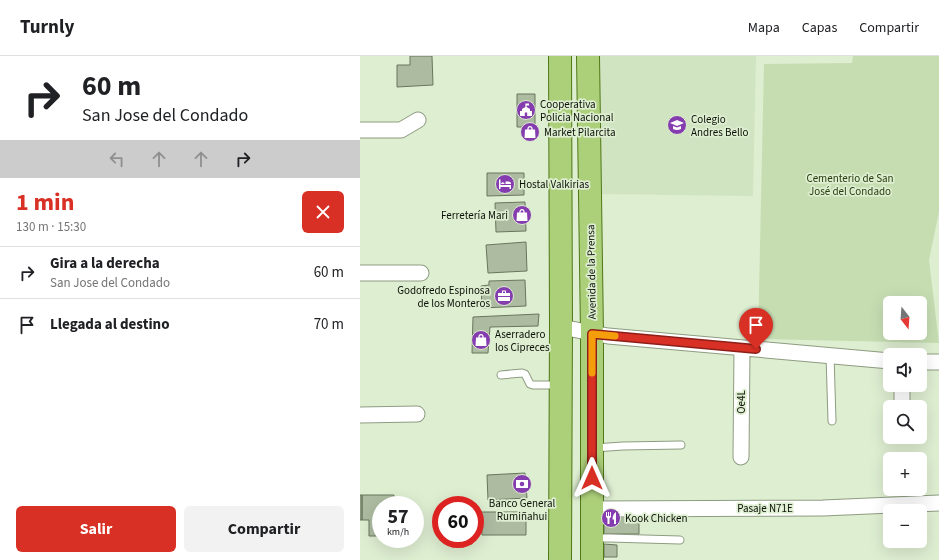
<!DOCTYPE html>
<html lang="es">
<head>
<meta charset="utf-8">
<style>
	body { margin:0; font-family:"Source Sans 3",sans-serif; background:#f2f2f2; color:#202124; height:100vh; display:flex; flex-direction:column; font-size:15px; white-space:nowrap }
	* { box-sizing:border-box; margin:0 }
	p { font-size:13px; color:#757577 }
	.icon { flex:none; width:22px; height:22px; fill:none; stroke:currentColor; stroke-width:2; stroke-linecap:round; stroke-linejoin:round }
	.map { position:relative; flex:1; overflow:hidden }
	.sheet { display:flex; flex-direction:column; background:#fff; width:360px }
	.sheet>* { flex:none }
	.top-card { background:#fff; color:#202124; overflow:hidden }
	.needle { width:26px; rotate:163deg }
	.fabs { position:absolute; left:523px; top:240px; display:grid; gap:8px }
	.fabs a { display:grid; place-items:center; width:44px; height:44px; border-radius:6px; background:#fff; box-shadow:0 4px 16px #0002; font-size:20px }
	.speed { position:absolute; left:12px; top:440px; display:flex; gap:8px; font-size:20px; font-weight:700; text-align:center }
	.speed>* { display:grid; place-content:center; width:52px; height:52px; border-radius:50%; background:#fff; box-shadow:0 4px 16px #0002; line-height:1 }
	.speed small { font-size:10px; font-weight:400 }
	.speed .limit { border:6px solid #d22; background:#fff; color:#111 }
	.pin { position:absolute; display:grid; place-items:center; width:34px; height:34px; color:#fff; margin:-41px -17px; border-radius:50% 50% 50% 0; rotate:-45deg; box-shadow:0 0 4px #0007 }
	.pin .icon { rotate:45deg }
	.me { position:absolute; width:44px; margin:-22px; rotate:0deg; stroke-linejoin:round; filter:drop-shadow(0 0 3px #0008) }
	.turn { display:flex; align-items:center; gap:14px; height:84px; padding:0 16px; font-size:18px }
	.turn .icon { width:52px; height:52px; stroke-width:2.5 }
	.turn b { display:block; font-size:28px; line-height:34px }
	.lanes { display:flex; align-items:center; height:38px; padding:0 16px; background:#0003; justify-content:center; gap:20px; direction:ltr }
	.lanes .off { opacity:.35 }
	.round { display:grid; place-items:center; flex:none; width:42px; height:42px; border-radius:6px; background:#f2f2f2 }
	.summary { display:flex; align-items:center; justify-content:space-between; height:68px; padding:0 16px }
	h1 { font-size:24px; font-weight:700; line-height:30px; color:#d93025 }
	.button { display:flex; gap:8px; margin-top:auto; padding:8px 16px }
	.button a { flex:1; height:46px; border-radius:6px; background:#d93025; color:#fff; font-size:16px; font-weight:700; line-height:46px; text-align:center }
	.button a+a { background:#f2f2f2; color:#202124 }
	ul { padding:0; list-style:none }
	li { display:flex; align-items:center; gap:12px; height:52px; padding:0 16px; border-top:1px solid #e0e0e0 }
	li div { flex:1 }
	li b { display:block; font-size:15px }
	li em { font-style:normal }
	header { display:flex; align-items:center; gap:24px; box-sizing:border-box; height:56px; padding:0 20px; background:#fff; border-bottom:1px solid #e0e0e0 }
	header strong { font-size:19px }
	nav { display:flex; gap:22px; margin-inline-start:auto; font-size:14px }
	main { display:flex; flex:1; min-height:0 }
	.map>svg:first-child { display:block }
	.built { fill:#d1e4c1 }
	.green { fill:#c6ddb2; fill-rule:evenodd }
	.building { fill:#adbca1; stroke:#69765d }
	.lines { fill:none; stroke-linecap:round; stroke-linejoin:round }
	.lane-casing { stroke:#8e9c82; stroke-width:9 }
	.street-casing { stroke:#8e9c82; stroke-width:17 }
	.primary-casing { stroke:#507818; stroke-width:24 }
	.lane { stroke:#fff; stroke-width:7 }
	.street { stroke:#fff; stroke-width:15 }
	.primary { stroke:#accf7a; stroke-width:22 }
	.route-casing { stroke:#8d1f18; stroke-width:10 }
	.route { stroke:#d93025; stroke-width:7 }
	.slow { stroke:#f59e0b; stroke-width:7 }
	.labels { text-anchor:middle; stroke-width:3.5; stroke-linejoin:round; paint-order:stroke }
	.poi-label { font-size:11px; fill:#0c1108; stroke:#deeed1; text-anchor:start }
	.park-label { font-size:11px; fill:#283d0f; stroke:#deeed1 }
	.street-label { font-size:11px; fill:#0c1108; stroke:#deeed1 }
</style>
</head>
<body>
<header>
<strong>Turnly</strong>
<nav><a>Mapa</a><a>Capas</a><a>Compartir</a></nav>
</header>
<main>
<section class="sheet">
<div class="top-card">
<div class="turn"><svg class="icon" aria-label="right" viewBox="0 0 24 24"><path d="M7 20v-9h11M14 6l5 5-5 5"/></svg><div><b>60 m</b>San Jose del Condado</div></div>
<div class="lanes"><svg class="icon off" aria-label="left" viewBox="0 0 24 24"><path d="M17 20v-9H6M10 6l-5 5 5 5"/></svg><svg class="icon off" aria-label="ahead" viewBox="0 0 24 24"><path d="M12 20V5M6 11l6-6 6 6"/></svg><svg class="icon off" aria-label="ahead" viewBox="0 0 24 24"><path d="M12 20V5M6 11l6-6 6 6"/></svg><svg class="icon" aria-label="right" viewBox="0 0 24 24"><path d="M7 20v-9h11M14 6l5 5-5 5"/></svg></div>
</div>
<div class="summary"><div><h1>1 min</h1><p>130 m · 15:30</p></div><a class="round" style="background:#d93025;color:#fff"><svg class="icon" aria-label="close" viewBox="0 0 24 24"><path d="M6 6l12 12M18 6L6 18"/></svg></a></div>
<ul>
<li><svg class="icon" aria-label="right" viewBox="0 0 24 24"><path d="M7 20v-9h11M14 6l5 5-5 5"/></svg><div><b>Gira a la derecha</b><p>San Jose del Condado</p></div><em>60 m</em></li>
<li><svg class="icon" aria-label="arrive" viewBox="0 0 24 24"><path d="M6 21V4h12l-3 4 3 4H6"/></svg><div><b>Llegada al destino</b></div><em>70 m</em></li>
</ul>
<div class="button"><a>Salir</a><a>Compartir</a></div>
</section>
<div class="map">
<svg width="579" height="504" viewBox="0 0 579 504">
	<rect width="100%" height="100%" fill="#deeed1"/>
	<path class="built" d="M 240,0 L 396,0 L 393,140 L 237,138 Z"/>
	<path class="green" d="M 493,0 L 579,0 L 579,156 L 569,204 L 579,287 L 398,283 L 404,8 L 492,7 ZM 530,247 L 560,247 L 560,277 L 530,277 Z"/>
	<path class="building" d="M 50,0 L 72,0 L 73,29 L 37,31 L 37,9 L 50,9 Z
		M 157,38 L 175,38 L 175,71 L 157,71 Z
		M 165,71 L 175,71 L 175,80 L 165,81 Z
		M 127,117 L 164,117 L 164,139 L 127,140 Z
		M 165,146 L 166,175 L 136,176 L 135,147 Z
		M 166,186 L 167,215 L 128,217 L 126,189 Z
		M 165,224 L 166,250 L 122,252 L 121,230 L 129,229 L 129,225 Z
		M 179,258 L 178,270 L 130,271 L 128,297 L 112,297 L 113,261 Z
		M 165,417 L 167,442 L 128,444 L 127,419 Z
		M 0,439 L 2,439 L 2,464 L 0,464 Z
		M 2,439 L 34,439 L 34,449 L 21,449 L 21,480 L 9,480 L 9,464 L 2,464 Z
		M 121,456 L 166,456 L 166,479 L 122,479 Z
		M 244,457 L 279,457 L 279,478 L 244,478 Z
		M 99,483 L 112,483 L 112,488 L 99,488 Z
		M 244,488 L 257,489 L 257,501 L 244,501 Z"/>
	<g class="lines">
		<defs>
			<path id="lane" d="M 470,299 L 472,365
				M 141,319 L 162,317 L 165,318 L 170,328 L 173,329 L 199,329
				M 234,392 L 263,390 L 321,389
				M 234,482 L 249,482 L 320,484"/>
			<path id="street" d="M 0,74 L 41,74 L 58,64
				M 0,217 L 61,217
				M 201,271 L 248,280 L 530,305
				M 560,306 L 579,306
				M 542,346 L 542,329
				M 0,359 L 57,358
				M 381,401 L 382,292
				M 232,453 L 463,452 L 579,447"/>
			<path id="primary" d="M 200,0 L 201,271 L 200,504
				M 228,0 L 232,278 L 232,504"/>
		</defs>
		<use href="#lane" class="lane-casing"/>
		<use href="#street" class="street-casing"/>
		<use href="#primary" class="primary-casing"/>
		<use href="#lane" class="lane"/>
		<use href="#street" class="street"/>
		<use href="#primary" class="primary"/>
	</g>
	<g class="lines">
		<defs>
			<path id="route" d="M 232,422 L 232,278 L 396,293"/>
		</defs>
		<use href="#route" class="route-casing"/>
		<use href="#route" class="route"/>
		<path class="slow" d="M 232,317 L 232,278 L 255,280"/>
	</g>
	<defs>
		<symbol id="civic-disc" viewBox="-11 -11 22 22"><circle r="9.5" fill="#843caf" stroke="#deeed1"/><path d="M-.6-6.5H3V-4.5H.6V-3L4-1V1h2V6H-6V1h2V-1L-.6-3ZM-1.2 2.5V6h2.4V2.5Z" fill="#fff"/></symbol>
		<symbol id="university-disc" viewBox="-11 -11 22 22"><circle r="9.5" fill="#843caf" stroke="#deeed1"/><path d="M0-5L7-2L0 1L-7-2ZM-4 1L0 2.5L4 1V4Q0 6-4 4Z" fill="#fff"/></symbol>
		<symbol id="shop-disc" viewBox="-11 -11 22 22"><circle r="9.5" fill="#843caf" stroke="#deeed1"/><path d="M-5-2.5h2.3a2.7 3.5 0 0 1 5.4 0H5L5.5 6h-11ZM-1.5-2.5h3a1.5 2.3 0 0 0-3 0Z" fill="#fff"/></symbol>
		<symbol id="hotel-disc" viewBox="-11 -11 22 22"><circle r="9.5" fill="#843caf" stroke="#deeed1"/><path d="M-6-4.5h1.5V1H6V5H4.5V3h-9V5H-6ZM-4 0a1.8 1.8 0 1 1 3.6 0ZM.5 0V-2.5h3Q6-2.5 6 0Z" fill="#fff"/></symbol>
		<symbol id="office-disc" viewBox="-11 -11 22 22"><circle r="9.5" fill="#843caf" stroke="#deeed1"/><path d="M-6-3h4V-5.5h4V-3h4V5H-6ZM-1-4.5V-3h2v-1.5ZM-6 0V1H6V0Z" fill="#fff"/></symbol>
		<symbol id="bank-disc" viewBox="-11 -11 22 22"><circle r="9.5" fill="#843caf" stroke="#deeed1"/><path d="M-6-4H6V4H-6ZM0-2.3a2.3 2.3 0 1 0 0 4.6a2.3 2.3 0 1 0 0-4.6Z" fill="#fff"/></symbol>
		<symbol id="restaurant-disc" viewBox="-11 -11 22 22"><circle r="9.5" fill="#843caf" stroke="#deeed1"/><path d="M-5-6h1v4h1v-4h1v4h1v-4h1v5L-1.5 .5V6h-2V.5L-5-1ZM5-6V6H3V1.5H1.5Q1.5-4 5-6Z" fill="#fff"/></symbol>
	</defs>
	<g fill-rule="evenodd">
		<use href="#civic-disc" x="155" y="43" width="22" height="22"/>
		<use href="#university-disc" x="306" y="58" width="22" height="22"/>
		<use href="#shop-disc" x="159" y="65" width="22" height="22"/>
		<use href="#hotel-disc" x="134" y="117" width="22" height="22"/>
		<use href="#shop-disc" x="151" y="148" width="22" height="22"/>
		<use href="#office-disc" x="133" y="229" width="22" height="22"/>
		<use href="#shop-disc" x="110" y="273" width="22" height="22"/>
		<use href="#bank-disc" x="151" y="417" width="22" height="22"/>
		<use href="#restaurant-disc" x="240" y="451" width="22" height="22"/>
	</g>
	<g class="labels">
		<g class="poi-label">
			<text x="180" y="52">Cooperativa<tspan x="180" dy="13">Policia Nacional</tspan></text>
			<text x="331" y="67">Colegio<tspan x="331" dy="13">Andres Bello</tspan></text>
			<text x="184" y="80">Market Pilarcita</text>
			<text x="159" y="132">Hostal Valkirias</text>
			<text x="148" y="163" text-anchor="end">Ferretería Mari</text>
			<text x="130" y="238" text-anchor="end">Godofredo Espinosa<tspan x="130" dy="13">de los Monteros</tspan></text>
			<text x="135" y="282">Aserradero<tspan x="135" dy="13">los Cipreces</tspan></text>
			<text x="162" y="451" text-anchor="middle">Banco General<tspan x="162" dy="13">Rumiñahui</tspan></text>
			<text x="265" y="466">Kook Chicken</text>
		</g>
		<g class="park-label">
			<text x="490" y="126">Cementerio de San<tspan x="490" dy="13">José del Condado</tspan></text>
		</g>
		<g class="street-label">
			<text transform="translate(231 216) rotate(-91)" y="4">Avenida de la Prensa</text>
			<text transform="translate(381 346) rotate(-90)" y="4">Oe4L</text>
			<text x="405" y="456">Pasaje N71E</text>
		</g>
	</g>
</svg>
<div class="fabs">
<a><svg class="needle" viewBox="-14 -14 28 28"><path d="M0-13l5 13h-10z" fill="#e53935"/><path d="M0 13l5-13h-10z" fill="#757577"/></svg></a>
<a><svg class="icon" aria-label="sound" viewBox="0 0 24 24"><path d="M4 9h4l5-4v14l-5-4H4zM17 9q2 3 0 6"/></svg></a>
<a><svg class="icon" aria-label="search" viewBox="0 0 24 24"><circle cx="10" cy="10" r="6"/><path d="M15 15l6 6"/></svg></a>
<a>+</a>
<a>−</a>
</div>
<div class="speed"><div>57<small>km/h</small></div><div class="limit">60</div></div>
<div class="pin" style="left:396px;top:293px;background:#d93025"><svg class="icon" aria-label="arrive" viewBox="0 0 24 24"><path d="M6 21V4h12l-3 4 3 4H6"/></svg></div>
<svg class="me" style="left:232px;top:422px" viewBox="-20 -20 40 40"><path d="M0-17L14 15 0 8-14 15z" fill="#d93025" stroke="#fff" stroke-width="4"/></svg>
</div>
</main>
</body>
</html>
